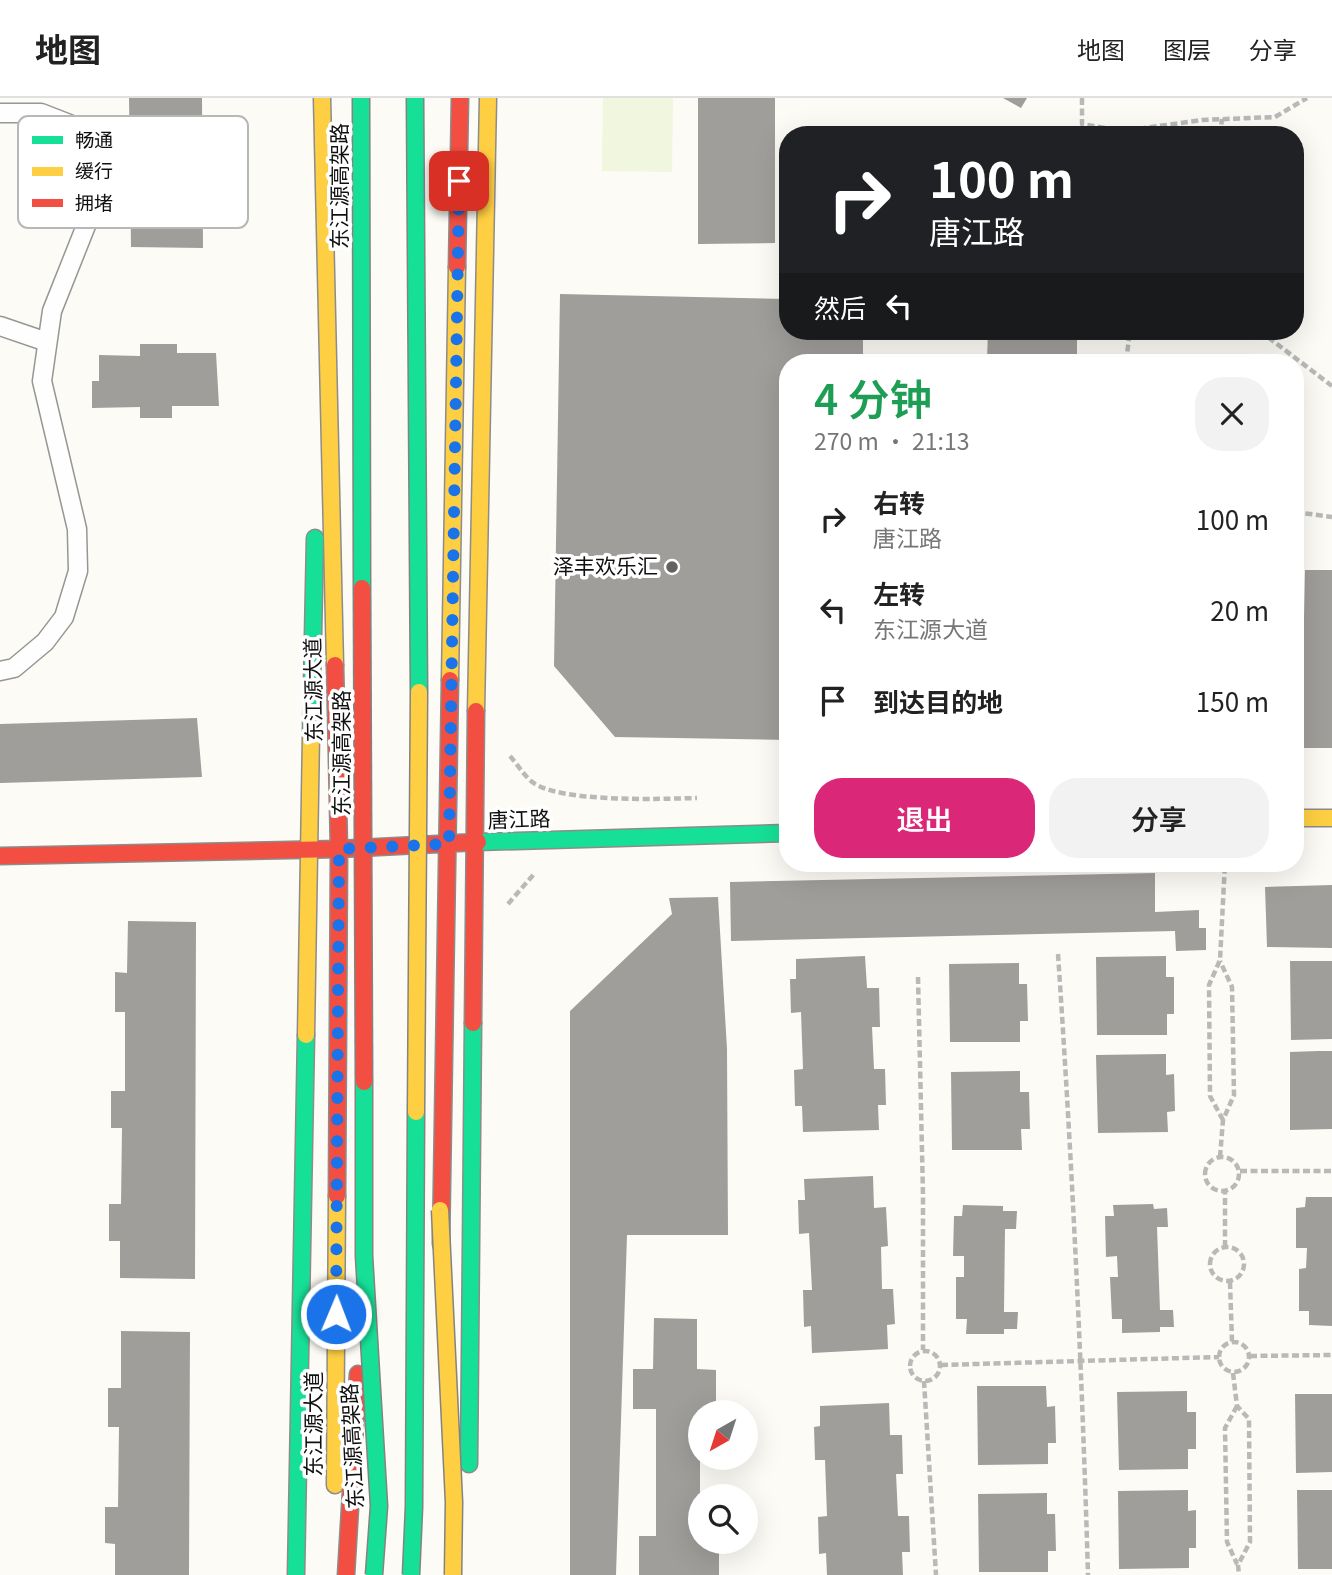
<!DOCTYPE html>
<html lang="zh">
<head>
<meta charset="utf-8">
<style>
	body { margin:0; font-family:Georgia,"Noto Sans SC",serif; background:#f2f2f2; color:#222; height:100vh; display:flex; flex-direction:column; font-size:26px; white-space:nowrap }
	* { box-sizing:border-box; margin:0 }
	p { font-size:23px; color:#767676 }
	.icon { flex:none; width:38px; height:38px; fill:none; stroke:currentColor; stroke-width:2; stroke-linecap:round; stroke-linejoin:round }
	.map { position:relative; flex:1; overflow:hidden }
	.drawer { position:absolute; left:779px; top:256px; width:525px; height:518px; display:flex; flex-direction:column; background:#fff; border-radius:28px; box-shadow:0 7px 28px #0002 }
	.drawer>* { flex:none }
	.banner { position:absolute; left:779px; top:28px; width:525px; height:214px; border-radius:28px; box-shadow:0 7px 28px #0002; background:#202124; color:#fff; overflow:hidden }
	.needle { width:46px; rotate:219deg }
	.tools { position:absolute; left:688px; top:1302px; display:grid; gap:14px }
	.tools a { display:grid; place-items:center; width:70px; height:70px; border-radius:50%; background:#fff; box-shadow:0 7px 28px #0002; font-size:35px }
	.pin { position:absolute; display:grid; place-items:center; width:60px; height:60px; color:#fff; margin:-30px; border-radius:14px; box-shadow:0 4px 10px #0006 }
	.me { position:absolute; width:77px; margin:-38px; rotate:1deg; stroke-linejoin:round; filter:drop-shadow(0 0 5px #0008) }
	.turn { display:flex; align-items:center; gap:24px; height:147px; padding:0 35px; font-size:32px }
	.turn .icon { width:91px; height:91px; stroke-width:2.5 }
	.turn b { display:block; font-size:49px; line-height:60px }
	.then { display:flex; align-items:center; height:66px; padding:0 35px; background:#0003; gap:14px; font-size:26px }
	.round { display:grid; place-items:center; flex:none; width:74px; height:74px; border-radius:28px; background:#f2f2f2 }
	.head { display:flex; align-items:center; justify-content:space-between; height:119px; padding:0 35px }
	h1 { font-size:42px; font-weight:600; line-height:52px; color:#1e9e55 }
	.button { display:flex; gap:14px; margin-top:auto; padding:14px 35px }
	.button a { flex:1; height:80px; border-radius:28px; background:#db2777; color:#fff; font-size:28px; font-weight:600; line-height:80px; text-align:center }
	.button a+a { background:#f2f2f2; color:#222 }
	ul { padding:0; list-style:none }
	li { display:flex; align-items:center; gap:21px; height:91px; padding:0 35px }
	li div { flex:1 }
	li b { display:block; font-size:26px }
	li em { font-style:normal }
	header { display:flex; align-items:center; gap:42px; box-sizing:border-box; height:98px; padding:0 35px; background:#fff; border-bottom:2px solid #e0e0e0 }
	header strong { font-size:33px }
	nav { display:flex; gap:38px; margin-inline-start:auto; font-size:24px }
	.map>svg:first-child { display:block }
	.pitch { fill:#f0f7de }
	.building { fill:#a09e9a }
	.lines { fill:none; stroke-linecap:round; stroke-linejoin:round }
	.lane-casing { stroke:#969693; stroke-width:21 }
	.fast-casing { stroke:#8d8c8a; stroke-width:19 }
	.slow-casing { stroke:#8d8c8a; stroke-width:19 }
	.jam-casing { stroke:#8d8c8a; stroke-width:19 }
	.path { stroke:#b9b9b8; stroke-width:4.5; stroke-dasharray:7 3.5; stroke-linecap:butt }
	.lane { stroke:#fffefe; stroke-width:18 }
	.fast { stroke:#16e098; stroke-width:16 }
	.slow { stroke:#ffcf43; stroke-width:16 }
	.jam { stroke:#f24e42; stroke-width:16 }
	.fast-bridge-casing { stroke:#848380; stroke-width:19; stroke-linecap:butt }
	.slow-bridge-casing { stroke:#848380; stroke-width:19; stroke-linecap:butt }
	.jam-bridge-casing { stroke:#848380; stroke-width:19; stroke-linecap:butt }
	.fast-bridge { stroke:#16e098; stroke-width:16 }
	.slow-bridge { stroke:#ffcf43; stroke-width:16 }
	.jam-bridge { stroke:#f24e42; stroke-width:16 }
	.route { stroke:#1a73e8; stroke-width:12; stroke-dasharray:0 21.6 }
	.poi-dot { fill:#636260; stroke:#fff; stroke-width:2.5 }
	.labels { text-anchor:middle; stroke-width:7; stroke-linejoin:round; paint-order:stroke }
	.street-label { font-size:21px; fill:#101010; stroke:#fff }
	.poi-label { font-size:21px; fill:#101010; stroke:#fff; text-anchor:end }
	.key { fill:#fff; stroke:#b7b7b7; stroke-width:2 }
	.key-label { font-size:19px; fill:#101010 }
</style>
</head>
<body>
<header>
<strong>地图</strong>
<nav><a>地图</a><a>图层</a><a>分享</a></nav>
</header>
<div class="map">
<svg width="1332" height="1477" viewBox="0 0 1332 1477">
	<rect width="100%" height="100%" fill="#fcfbf5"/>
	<path class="pitch" d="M 603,0 L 673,0 L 672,74 L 602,73 Z"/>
	<path class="building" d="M 129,0 L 202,0 L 203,150 L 131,149 Z
		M 698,0 L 775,0 L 775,145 L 698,146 Z
		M 1003,0 L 1027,0 L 1021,10 Z
		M 560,196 L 788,201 L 788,233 L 863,233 L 863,264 L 788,264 L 788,642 L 615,639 L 554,568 Z
		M 988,233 L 1077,233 L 1077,264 L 1013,264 L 1013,262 L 987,261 Z
		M 140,246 L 177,246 L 177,255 L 216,255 L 219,308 L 172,308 L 172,320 L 140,320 L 140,309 L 92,310 L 92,283 L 99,283 L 99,257 L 140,258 Z
		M 1305,472 L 1332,472 L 1332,650 L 1295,650 L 1295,520 L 1304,520 Z
		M 197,620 L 202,679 L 0,685 L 0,626 Z
		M 1155,775 L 1155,814 L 1199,812 L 1199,830 L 1206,830 L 1206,852 L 1176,853 L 1175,833 L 731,843 L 730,784 Z
		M 1332,787 L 1332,850 L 1267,849 L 1265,789 Z
		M 718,799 L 727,951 L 728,1137 L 627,1137 L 616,1477 L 570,1477 L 570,913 L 672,816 L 669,800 Z
		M 128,823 L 196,824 L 195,1181 L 120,1180 L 120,1143 L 109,1143 L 109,1106 L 121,1106 L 122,1030 L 111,1030 L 111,993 L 125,993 L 125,914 L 115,914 L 115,874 L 127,875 Z
		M 865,858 L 867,890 L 879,890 L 880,929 L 872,929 L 874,971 L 885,971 L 886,1007 L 878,1007 L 879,1032 L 803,1034 L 802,1008 L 795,1008 L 794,972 L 803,971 L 801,914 L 791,915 L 790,881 L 796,881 L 796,861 Z
		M 1166,858 L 1166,879 L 1174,879 L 1174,916 L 1167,916 L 1167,937 L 1097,937 L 1096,859 Z
		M 1290,863 L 1332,863 L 1332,941 L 1291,942 Z
		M 1019,865 L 1019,886 L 1027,886 L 1028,923 L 1020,923 L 1020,944 L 950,944 L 949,866 Z
		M 1318,953 L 1332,953 L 1332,1031 L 1290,1032 L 1290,954 Z
		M 1166,956 L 1166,977 L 1174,976 L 1175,1013 L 1167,1014 L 1168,1034 L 1098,1035 L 1096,957 Z
		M 1020,973 L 1020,994 L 1029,994 L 1030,1031 L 1021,1031 L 1022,1052 L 952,1052 L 951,974 Z
		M 873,1078 L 874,1110 L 886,1109 L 888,1148 L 881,1149 L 882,1191 L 893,1191 L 895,1226 L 887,1227 L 888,1251 L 812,1255 L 811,1228 L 804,1229 L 803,1192 L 812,1192 L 809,1135 L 799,1136 L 798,1102 L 805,1102 L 804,1081 Z
		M 1306,1099 L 1332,1099 L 1332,1228 L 1309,1227 L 1309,1213 L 1299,1213 L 1299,1171 L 1306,1170 L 1307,1150 L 1296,1150 L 1296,1110 L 1305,1109 Z
		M 1153,1106 L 1154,1111 L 1167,1110 L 1168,1129 L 1157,1129 L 1160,1212 L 1173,1212 L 1174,1229 L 1160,1229 L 1160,1234 L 1122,1235 L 1122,1221 L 1112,1221 L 1110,1179 L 1118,1179 L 1117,1158 L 1106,1159 L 1105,1118 L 1114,1118 L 1113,1107 Z
		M 963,1107 L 1003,1108 L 1003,1113 L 1017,1113 L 1016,1131 L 1005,1131 L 1004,1214 L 1018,1214 L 1017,1231 L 1004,1231 L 1004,1236 L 966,1236 L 967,1221 L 956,1221 L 956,1179 L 964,1179 L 964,1158 L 953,1158 L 954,1118 L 962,1118 Z
		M 654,1220 L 697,1221 L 697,1271 L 716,1272 L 716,1314 L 700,1314 L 700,1444 L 719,1444 L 719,1477 L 639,1477 L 639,1438 L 656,1438 L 656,1311 L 633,1311 L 633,1271 L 653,1271 Z
		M 121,1233 L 190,1234 L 189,1477 L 115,1477 L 115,1446 L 105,1445 L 105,1409 L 118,1409 L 119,1329 L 108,1329 L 108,1290 L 121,1290 Z
		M 977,1288 L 1046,1288 L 1047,1309 L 1055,1308 L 1056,1345 L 1048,1345 L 1048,1366 L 978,1367 Z
		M 1187,1293 L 1187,1314 L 1196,1314 L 1196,1351 L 1188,1351 L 1188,1371 L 1119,1372 L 1117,1294 Z
		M 1295,1296 L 1332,1296 L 1332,1374 L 1296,1375 Z
		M 889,1305 L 890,1337 L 902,1337 L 903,1376 L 896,1376 L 898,1418 L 909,1418 L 910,1454 L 902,1454 L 903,1477 L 827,1477 L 826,1455 L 819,1456 L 818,1419 L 827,1418 L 825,1362 L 815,1362 L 814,1329 L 820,1328 L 820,1308 Z
		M 1188,1392 L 1188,1413 L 1196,1412 L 1196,1450 L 1189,1450 L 1189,1470 L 1119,1471 L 1118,1393 Z
		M 1297,1392 L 1332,1392 L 1332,1471 L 1298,1471 Z
		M 1047,1395 L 1047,1416 L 1055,1416 L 1056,1453 L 1048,1453 L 1048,1474 L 979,1474 L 978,1396 Z"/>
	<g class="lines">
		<defs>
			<path id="lane" d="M 0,15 L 41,15 L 77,29 L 99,72 L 97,100 L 52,213 L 42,283 L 77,431 L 78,473 L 64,519 L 45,544 L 14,570 L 0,573
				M 0,228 L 47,244"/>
			<path id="fast" d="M 311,636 L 315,440
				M 478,744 L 788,735
				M 469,1366 L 473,925
				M 296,1477 L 306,937"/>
			<path id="slow" d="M 322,0 L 335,567
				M 450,582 L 457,169
				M 476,613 L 488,0
				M 1295,720 L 1332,720
				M 306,937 L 311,636
				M 335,1387 L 337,1098"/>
			<path id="jam" d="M 457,169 L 460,0
				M 335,567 L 339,751 L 337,1098
				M 0,758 L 339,751 L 478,744
				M 473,925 L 476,613
				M 441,1146 L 450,582
				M 346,1477 L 358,1276"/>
		</defs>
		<use href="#lane" class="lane-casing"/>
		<use href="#fast" class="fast-casing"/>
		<use href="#slow" class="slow-casing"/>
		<use href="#jam" class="jam-casing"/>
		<path class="path" d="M 1082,0 L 1082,26 L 1123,33 L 1202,22 L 1275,19 L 1307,0
			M 1220,37 L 1222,21
			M 1260,233 L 1332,288
			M 1126,264 L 1130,233
			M 1295,414 L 1332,419
			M 510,658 C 517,666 523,676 531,683 C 556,705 661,701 697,700
			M 508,806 L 534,776
			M 1058,856 C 1072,1063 1082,1270 1088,1477
			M 918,879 L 923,1097 L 923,1252
			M 1223,1022 L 1210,998 L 1209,887 L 1220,862 L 1225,765
			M1205 1076a17 17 0 1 1 34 0a17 17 0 1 1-34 0Z
			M 1220,1059 L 1223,1022 L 1234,997 L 1232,889 L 1220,863
			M 1240,1073 L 1332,1073
			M1210 1166a17 17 0 1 1 34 0a17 17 0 1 1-34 0Z
			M 1225,1149 L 1225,1093
			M 1230,1184 L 1232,1244
			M1219 1259a15 15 0 1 1 30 0a15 15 0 1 1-30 0Z
			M910 1268a15 15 0 1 1 30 0a15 15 0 1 1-30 0Z
			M 1250,1258 L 1332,1257
			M 941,1267 L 1219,1259
			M 1233,1275 L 1237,1308 L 1249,1321 L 1250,1444 L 1238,1467 L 1239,1477
			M 924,1283 L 936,1477
			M 1237,1308 L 1225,1330 L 1227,1444 L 1237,1466"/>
		<use href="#lane" class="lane"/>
		<use href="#fast" class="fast"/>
		<use href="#slow" class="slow"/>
		<use href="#jam" class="jam"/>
		<defs>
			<path id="fast-bridge" d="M 361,0 L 362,490
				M 415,0 L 419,594
				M 364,984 L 364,1158 L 379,1408 L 374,1477
				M 411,1477 L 414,1409 L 416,1014"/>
			<path id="slow-bridge" d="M 416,1014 L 419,594
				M 440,1112 L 454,1404 L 453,1477"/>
			<path id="jam-bridge" d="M 362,490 L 364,984"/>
		</defs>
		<use href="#fast-bridge" class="fast-bridge-casing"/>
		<use href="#slow-bridge" class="slow-bridge-casing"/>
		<use href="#jam-bridge" class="jam-bridge-casing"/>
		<use href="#fast-bridge" class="fast-bridge"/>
		<use href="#slow-bridge" class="slow-bridge"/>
		<use href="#jam-bridge" class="jam-bridge"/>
	</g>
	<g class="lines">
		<path class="route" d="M 336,1216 L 339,751 L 449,746 L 459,83"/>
	</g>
	<circle class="poi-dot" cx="672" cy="469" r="7"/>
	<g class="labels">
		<g class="street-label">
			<text transform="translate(340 88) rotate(-90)" y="7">东江源高架路</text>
			<text transform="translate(314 592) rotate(-91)" y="7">东江源大道</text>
			<text transform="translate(342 655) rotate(-90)" y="7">东江源高架路</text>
			<text transform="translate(519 722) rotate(-2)" y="7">唐江路</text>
			<text transform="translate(314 1326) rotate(-90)" y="7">东江源大道</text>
			<text transform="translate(353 1348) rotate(-93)" y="7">东江源高架路</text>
		</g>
		<g class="poi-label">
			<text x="658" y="476">泽丰欢乐汇</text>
		</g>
	</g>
	<rect x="18" y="18" width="230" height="112" rx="10" class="key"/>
	<rect x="32" y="38" width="31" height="8" fill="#16e098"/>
	<rect x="32" y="69" width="31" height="9" fill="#ffcf43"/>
	<rect x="32" y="101" width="31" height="8" fill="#f24e42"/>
	<g class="key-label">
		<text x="75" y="49">畅通</text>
		<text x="75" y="80">缓行</text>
		<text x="75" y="112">拥堵</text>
	</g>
</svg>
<div class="tools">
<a><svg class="needle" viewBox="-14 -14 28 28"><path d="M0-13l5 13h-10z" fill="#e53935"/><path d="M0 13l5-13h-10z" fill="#767676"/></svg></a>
<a><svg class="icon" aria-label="search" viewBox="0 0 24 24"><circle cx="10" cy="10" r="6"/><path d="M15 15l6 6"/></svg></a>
</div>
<div class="pin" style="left:459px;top:83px;background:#d93025"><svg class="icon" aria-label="arrive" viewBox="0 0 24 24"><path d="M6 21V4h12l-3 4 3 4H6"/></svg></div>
<svg class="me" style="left:336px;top:1216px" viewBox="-20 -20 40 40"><circle r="17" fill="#1a73e8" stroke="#fff" stroke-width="3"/><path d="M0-11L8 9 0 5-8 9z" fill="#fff"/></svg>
<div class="banner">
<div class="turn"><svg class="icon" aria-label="right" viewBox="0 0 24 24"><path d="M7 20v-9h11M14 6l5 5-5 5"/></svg><div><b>100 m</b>唐江路</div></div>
<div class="then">然后<svg class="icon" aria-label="left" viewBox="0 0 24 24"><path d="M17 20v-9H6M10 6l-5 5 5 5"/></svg></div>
</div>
<section class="drawer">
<div class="head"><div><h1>4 分钟</h1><p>270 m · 21:13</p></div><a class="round"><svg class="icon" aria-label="close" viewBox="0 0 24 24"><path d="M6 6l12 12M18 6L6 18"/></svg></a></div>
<ul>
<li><svg class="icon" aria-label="right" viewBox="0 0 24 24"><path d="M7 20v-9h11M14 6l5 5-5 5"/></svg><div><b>右转</b><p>唐江路</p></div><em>100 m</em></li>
<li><svg class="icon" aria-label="left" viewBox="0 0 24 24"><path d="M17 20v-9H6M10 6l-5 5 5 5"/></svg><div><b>左转</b><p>东江源大道</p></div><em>20 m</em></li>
<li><svg class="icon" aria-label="arrive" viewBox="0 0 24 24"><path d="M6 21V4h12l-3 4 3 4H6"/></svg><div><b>到达目的地</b></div><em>150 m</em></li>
</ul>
<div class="button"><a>退出</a><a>分享</a></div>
</section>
</div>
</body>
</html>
